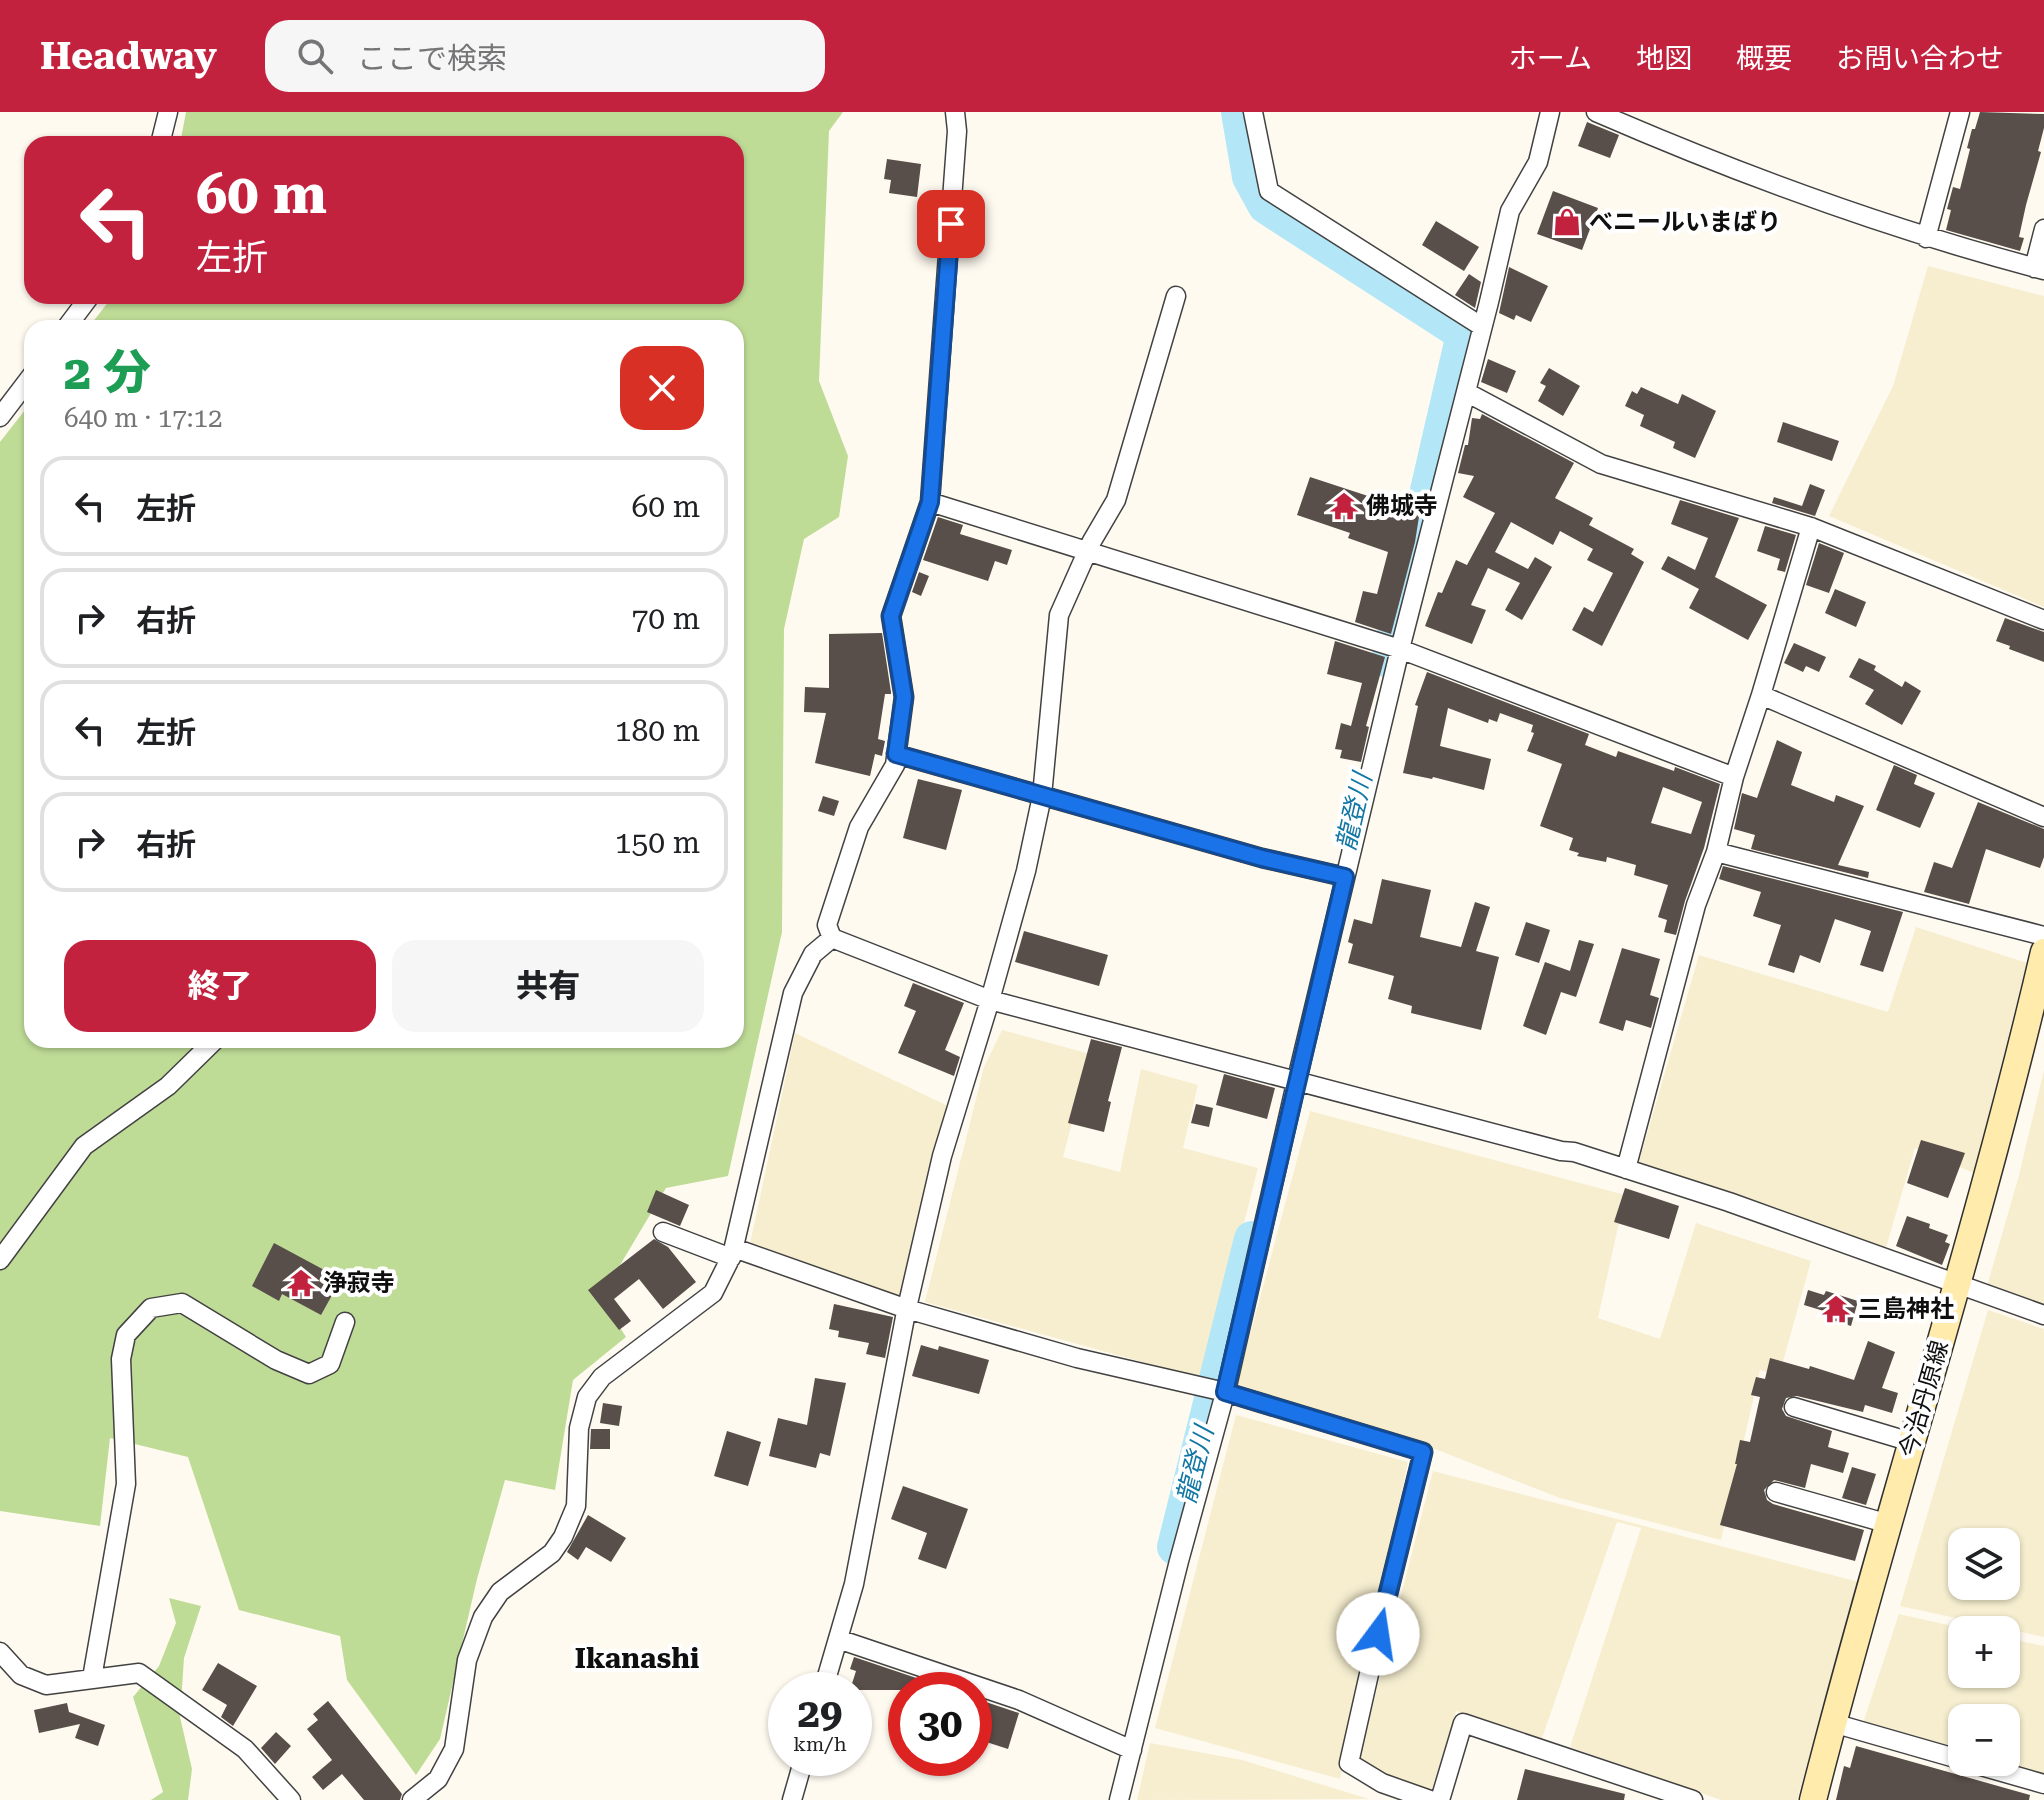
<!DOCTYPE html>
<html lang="ja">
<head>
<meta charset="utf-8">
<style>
	body { margin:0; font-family:"Roboto Serif","Noto Sans JP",serif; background:#f6f6f6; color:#202124; height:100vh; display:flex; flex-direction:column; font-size:30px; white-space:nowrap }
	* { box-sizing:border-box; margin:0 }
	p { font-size:26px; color:#757577 }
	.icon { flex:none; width:44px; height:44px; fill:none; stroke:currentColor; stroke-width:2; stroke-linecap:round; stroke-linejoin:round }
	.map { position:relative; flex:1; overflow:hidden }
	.drawer { position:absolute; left:24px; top:208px; width:720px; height:728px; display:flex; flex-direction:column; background:#fff; border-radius:24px; box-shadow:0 2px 6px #0004 }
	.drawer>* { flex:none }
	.guide { position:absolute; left:24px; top:24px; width:720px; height:168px; border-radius:24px; box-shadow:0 2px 6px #0004; background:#c3223e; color:#fff; overflow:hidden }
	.buttons { position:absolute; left:1948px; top:1416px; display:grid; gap:16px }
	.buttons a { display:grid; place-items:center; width:72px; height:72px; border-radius:16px; background:#fff; box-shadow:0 2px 6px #0004; font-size:40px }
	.speed { position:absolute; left:768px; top:1560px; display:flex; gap:16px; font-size:40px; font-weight:700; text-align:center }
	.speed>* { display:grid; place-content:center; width:104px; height:104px; border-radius:50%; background:#fff; box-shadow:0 2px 6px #0004; line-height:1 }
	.speed small { font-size:20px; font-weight:400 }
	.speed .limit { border:12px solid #d22; background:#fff; color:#111 }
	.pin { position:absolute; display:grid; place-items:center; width:68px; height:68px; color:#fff; margin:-34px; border-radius:16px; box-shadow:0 4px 12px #0006 }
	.me { position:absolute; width:88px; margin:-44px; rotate:14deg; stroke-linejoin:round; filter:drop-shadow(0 0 6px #0008) }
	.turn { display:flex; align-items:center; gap:28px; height:168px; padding:0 40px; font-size:36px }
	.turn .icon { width:104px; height:104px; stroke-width:2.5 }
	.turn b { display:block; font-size:56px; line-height:68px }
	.round { display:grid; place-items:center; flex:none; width:84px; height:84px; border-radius:24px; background:#f6f6f6 }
	.head { display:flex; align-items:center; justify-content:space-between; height:136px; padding:0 40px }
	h1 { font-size:48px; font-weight:800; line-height:60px; color:#1e9e55 }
	.cta { display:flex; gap:16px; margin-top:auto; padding:16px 40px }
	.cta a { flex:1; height:92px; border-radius:24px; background:#c3223e; color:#fff; font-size:32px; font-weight:800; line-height:92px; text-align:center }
	.cta a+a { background:#f6f6f6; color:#202124 }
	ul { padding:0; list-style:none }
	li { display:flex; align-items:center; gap:24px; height:100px; margin:0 16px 12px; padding:0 24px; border:4px solid #e0e0e0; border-radius:24px }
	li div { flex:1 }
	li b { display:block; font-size:30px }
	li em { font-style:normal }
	header { display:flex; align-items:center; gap:48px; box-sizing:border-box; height:112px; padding:0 40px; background:#c3223e; color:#fff }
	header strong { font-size:38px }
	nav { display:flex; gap:44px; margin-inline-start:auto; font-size:28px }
	.search { width:560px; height:72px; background:#f6f6f6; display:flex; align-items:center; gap:20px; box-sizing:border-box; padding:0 28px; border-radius:24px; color:#757577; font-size:30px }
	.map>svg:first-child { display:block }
	.farmland { fill:#f6eecf; fill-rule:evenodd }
	.forest { fill:#bfdc97 }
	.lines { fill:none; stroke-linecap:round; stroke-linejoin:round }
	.river { stroke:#b3e7f8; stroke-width:36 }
	.building { fill:#584e4a; fill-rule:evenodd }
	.street-casing { stroke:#424242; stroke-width:21 }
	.secondary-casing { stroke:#313131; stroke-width:29 }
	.street { stroke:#fff; stroke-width:18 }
	.secondary { stroke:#ffebab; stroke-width:26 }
	.route-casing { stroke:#114b97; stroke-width:20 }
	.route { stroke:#1a73e8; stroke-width:14 }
	.labels { text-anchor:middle; stroke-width:8; stroke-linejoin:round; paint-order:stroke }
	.poi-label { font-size:24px; font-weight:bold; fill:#0f0f0f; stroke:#fff; text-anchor:start }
	.street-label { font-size:24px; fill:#0f0f0f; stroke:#fff }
	.water-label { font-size:26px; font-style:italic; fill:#1377a5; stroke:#fff }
	.quarter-label { font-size:28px; font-weight:bold; fill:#0f0f0f; stroke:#fff }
</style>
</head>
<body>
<header>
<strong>Headway</strong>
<div class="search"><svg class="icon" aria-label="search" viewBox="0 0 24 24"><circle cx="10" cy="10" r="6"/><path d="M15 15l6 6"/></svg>ここで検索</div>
<nav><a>ホーム</a><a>地図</a><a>概要</a><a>お問い合わせ</a></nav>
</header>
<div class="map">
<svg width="2044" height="1688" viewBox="0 0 2044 1688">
	<rect width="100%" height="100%" fill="#fffaf0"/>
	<path class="farmland" d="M 1928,154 L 2044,184 L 2044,495 L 1829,404 L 1893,274 Z
		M 1916,815 L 2027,851 L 1974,1061 L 1915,1036 L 1885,1139 L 1638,1053 L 1699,843 L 1888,900 Z
		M 1002,918 L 1090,942 L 1063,1045 L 1120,1060 L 1141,957 L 1198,973 L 1183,1036 L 1258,1056 L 1204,1267 L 925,1190 L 984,955 Z
		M 795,921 L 948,994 L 900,1187 L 750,1132 Z
		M 2044,958 L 2044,1192 L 1987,1174 L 2018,1067 Z
		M 1310,999 L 1625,1083 L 1598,1206 L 1660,1227 L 1696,1111 L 1811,1149 L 1779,1264 L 1760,1258 L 1721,1428 L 1560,1386 L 1440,1339 L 1237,1272 Z
		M 1988,1198 L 2044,1217 L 2044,1525 L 1900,1494 ZM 1962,1430 L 2006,1430 L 2006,1474 L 1962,1474 Z
		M 1236,1303 L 1408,1350 L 1340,1667 L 1155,1616 Z
		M 1433,1359 L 1859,1470 L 1797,1688 L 1721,1688 L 1570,1635 L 1641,1416 L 1617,1410 L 1541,1629 L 1456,1599 L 1431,1680 L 1384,1663 L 1359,1647 Z
		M 1899,1502 L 1970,1518 L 1962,1518 L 1962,1562 L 2006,1562 L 2006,1526 L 2044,1534 L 2044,1665 L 1994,1650 L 2006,1650 L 2006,1606 L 1962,1606 L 1962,1641 L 1863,1611 Z
		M 1150,1631 L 1242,1648 L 1369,1687 L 1137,1688 Z"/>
	<path class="forest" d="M 186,0 L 843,0 L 829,19 L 819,269 L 848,344 L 839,405 L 804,427 L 784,517 L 782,820 L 728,1064 L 666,1076 L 601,1185 L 626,1225 L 573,1268 L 555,1378 L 505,1368 L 477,1467 L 440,1627 L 416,1663 L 347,1568 L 340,1524 L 239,1498 L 188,1345 L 110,1326 L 100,1414 L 0,1399 L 0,330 L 32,289 L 32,928 L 736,928 L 736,216 L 88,216 L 113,184 L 736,184 L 736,32 L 180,32 Z
		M 169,1486 L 201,1494 L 184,1546 L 180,1605 L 192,1657 L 188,1688 L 151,1688 L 163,1680 L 133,1585 L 159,1554 L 176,1511 Z"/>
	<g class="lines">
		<path class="river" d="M 1239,0 L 1250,65 L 1266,94 L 1464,222 L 1389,548
			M 1175,1435 L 1252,1127"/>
	</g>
	<path class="building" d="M 1980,0 L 2044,2 L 2044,16 L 2038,39 L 2041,40 L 2026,93 L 2019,125 L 2024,126 L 2020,139 L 1946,118 L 1951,98 L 1947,97 L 1953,75 L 1960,77 L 1970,37 L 1967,36 L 1972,17 L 1975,17 Z
		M 1587,10 L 1619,23 L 1610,46 L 1578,34 Z
		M 887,47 L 921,52 L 917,85 L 889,81 L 891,68 L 884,67 Z
		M 1553,79 L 1598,96 L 1582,138 L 1537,122 Z
		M 1436,109 L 1479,135 L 1464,159 L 1422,133 Z
		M 1509,155 L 1548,174 L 1531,210 L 1516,203 L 1514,208 L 1499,201 Z
		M 1469,162 L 1481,170 L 1475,196 L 1455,183 Z
		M 1488,247 L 1516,259 L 1507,281 L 1481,270 Z
		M 1549,256 L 1580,274 L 1563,304 L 1538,289 L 1546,274 L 1540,271 Z
		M 1641,275 L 1678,292 L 1682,282 L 1716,299 L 1695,346 L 1673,336 L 1675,330 L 1640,314 L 1644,303 L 1625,294 L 1632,279 L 1637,282 Z
		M 1482,302 L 1574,351 L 1555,386 L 1593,406 L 1589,413 L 1634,437 L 1631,442 L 1644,450 L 1602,534 L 1572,518 L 1584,495 L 1593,500 L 1613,461 L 1587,448 L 1593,437 L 1560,419 L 1553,433 L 1511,410 L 1495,440 L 1528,457 L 1535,445 L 1552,455 L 1522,508 L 1505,498 L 1520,471 L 1488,456 L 1471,493 L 1486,498 L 1472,532 L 1425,514 L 1438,480 L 1442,481 L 1456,448 L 1467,453 L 1495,401 L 1463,385 L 1474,364 L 1458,361 L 1465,333 L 1468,333 L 1472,306 L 1480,307 Z
		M 1783,310 L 1839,329 L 1832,349 L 1777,330 Z
		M 1310,365 L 1368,384 L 1370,379 L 1421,392 L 1415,430 L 1391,522 L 1355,510 L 1363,479 L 1377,482 L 1388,440 L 1348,426 L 1350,421 L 1297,403 Z
		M 1810,372 L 1825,378 L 1815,404 L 1772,391 L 1774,385 L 1802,394 Z
		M 1680,388 L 1739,406 L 1715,465 L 1767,493 L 1748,528 L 1689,496 L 1699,477 L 1661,457 L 1668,444 L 1695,458 L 1708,426 L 1671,412 Z
		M 938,405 L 963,413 L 960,422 L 1012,438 L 1007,453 L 995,449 L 988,469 L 923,448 Z
		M 1765,414 L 1796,423 L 1785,460 L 1777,458 L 1780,447 L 1757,439 Z
		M 1819,431 L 1844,441 L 1829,481 L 1806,473 Z
		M 919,460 L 929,464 L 921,484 L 912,480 Z
		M 1835,477 L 1866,490 L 1856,515 L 1825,501 Z
		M 2005,506 L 2044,520 L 2044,550 L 2009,537 L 2010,534 L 1996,529 Z
		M 882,521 L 891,580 L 891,582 L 885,582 L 878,627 L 885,629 L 882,644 L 875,642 L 870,664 L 815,651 L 826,601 L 804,600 L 805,575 L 829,576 L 829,522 Z
		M 1335,529 L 1385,545 L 1366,614 L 1369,615 L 1361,650 L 1340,646 L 1342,638 L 1335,637 L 1341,611 L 1351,614 L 1362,571 L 1327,562 Z
		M 1794,531 L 1826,545 L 1819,560 L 1806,554 L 1803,560 L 1784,551 Z
		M 1859,546 L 1876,554 L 1874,558 L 1902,575 L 1905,569 L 1921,579 L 1902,613 L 1865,592 L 1874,578 L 1849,565 Z
		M 1427,560 L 1589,622 L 1585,633 L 1616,645 L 1618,639 L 1674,659 L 1675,655 L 1720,672 L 1704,736 L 1685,789 L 1676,823 L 1664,820 L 1667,808 L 1658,805 L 1668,773 L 1634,763 L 1636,753 L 1607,745 L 1606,750 L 1577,744 L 1579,741 L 1569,738 L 1573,726 L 1540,714 L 1562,652 L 1527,639 L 1534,621 L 1531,620 L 1533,613 L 1500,601 L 1497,610 L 1489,607 L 1488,611 L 1448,596 L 1440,634 L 1491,647 L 1484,678 L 1433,665 L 1432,667 L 1403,661 L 1418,594 L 1415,593 ZM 1663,675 L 1702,690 L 1691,722 L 1651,711 Z
		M 1777,628 L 1802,640 L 1791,673 L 1834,690 L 1836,683 L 1864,694 L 1838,753 L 1869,760 L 1868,766 L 1751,737 L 1755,723 L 1734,717 L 1742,681 L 1757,686 Z
		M 1894,653 L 1917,663 L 1914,672 L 1935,681 L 1920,716 L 1876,698 Z
		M 918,667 L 962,678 L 946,738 L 903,726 Z
		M 823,684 L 839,689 L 834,704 L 818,699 Z
		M 1978,690 L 2044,717 L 2044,745 L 2040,756 L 1986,737 L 1969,792 L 1924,780 L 1934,750 L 1952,756 Z
		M 1723,754 L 1903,800 L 1883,860 L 1860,853 L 1871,819 L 1835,807 L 1820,851 L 1800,843 L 1794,861 L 1768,853 L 1781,813 L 1753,804 L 1761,780 L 1719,767 Z
		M 1382,767 L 1431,778 L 1420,825 L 1461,835 L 1475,790 L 1490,795 L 1476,839 L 1499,845 L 1481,918 L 1411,901 L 1412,894 L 1388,887 L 1394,864 L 1348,851 L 1353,832 L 1348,830 L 1354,807 L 1372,812 Z
		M 1526,810 L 1550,818 L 1539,851 L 1515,843 Z
		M 1024,819 L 1108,843 L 1099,874 L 1015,850 Z
		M 1579,828 L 1594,832 L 1576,885 L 1561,880 L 1546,923 L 1523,914 L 1545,850 L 1570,859 Z
		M 1622,836 L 1660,847 L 1650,883 L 1659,886 L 1651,916 L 1626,908 L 1623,919 L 1599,911 Z
		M 913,871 L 964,891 L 945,938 L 960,945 L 954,964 L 898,941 L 916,899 L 904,894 Z
		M 1091,927 L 1122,935 L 1108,989 L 1111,990 L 1104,1020 L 1068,1011 Z
		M 1224,962 L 1275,976 L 1267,1007 L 1216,993 Z
		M 1196,992 L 1213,996 L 1209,1015 L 1191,1011 Z
		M 1921,1028 L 1965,1041 L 1948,1086 L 1907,1071 Z
		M 1625,1076 L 1679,1094 L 1669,1127 L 1614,1110 Z
		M 656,1078 L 689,1093 L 680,1114 L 647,1100 Z
		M 1907,1104 L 1930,1112 L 1929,1116 L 1948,1123 L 1945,1130 L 1950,1132 L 1942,1153 L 1896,1134 Z
		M 654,1127 L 668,1135 L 696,1170 L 663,1197 L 639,1167 L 614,1187 L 631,1209 L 619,1218 L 588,1178 Z
		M 274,1131 L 341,1167 L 321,1203 L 282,1182 L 279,1189 L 252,1174 Z
		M 1808,1178 L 1824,1183 L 1826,1179 L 1858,1189 L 1851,1214 L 1826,1206 L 1827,1200 L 1804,1193 Z
		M 834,1192 L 893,1205 L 885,1246 L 866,1242 L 869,1231 L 838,1225 L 839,1219 L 829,1217 Z
		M 1868,1229 L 1895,1240 L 1882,1276 L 1898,1281 L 1892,1301 L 1865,1293 L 1863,1300 L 1797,1284 L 1786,1286 L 1782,1297 L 1786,1304 L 1832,1319 L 1828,1335 L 1849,1341 L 1843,1361 L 1811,1352 L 1805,1376 L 1774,1368 L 1764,1378 L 1767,1388 L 1773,1392 L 1864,1418 L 1855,1449 L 1720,1413 L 1737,1352 L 1735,1352 L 1740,1328 L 1750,1330 L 1760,1285 L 1751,1283 L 1756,1265 L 1765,1267 L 1770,1246 L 1809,1257 L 1810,1254 L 1854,1268 Z
		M 921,1233 L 938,1238 L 939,1234 L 989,1248 L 979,1282 L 912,1264 Z
		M 815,1266 L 846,1271 L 830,1344 L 820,1341 L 816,1356 L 769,1344 L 778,1306 L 807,1313 Z
		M 603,1291 L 622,1294 L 619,1314 L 600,1311 Z
		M 591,1317 L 610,1317 L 610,1337 L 590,1337 Z
		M 727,1319 L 761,1330 L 748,1374 L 714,1364 Z
		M 1852,1355 L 1876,1362 L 1866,1393 L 1842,1386 Z
		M 903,1374 L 968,1397 L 946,1457 L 918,1447 L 927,1421 L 891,1407 Z
		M 588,1403 L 626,1426 L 611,1450 L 586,1435 L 578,1448 L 567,1440 Z
		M 854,1545 L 952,1578 L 850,1578 L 856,1559 L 850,1557 Z
		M 218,1551 L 257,1574 L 233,1614 L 221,1605 L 227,1593 L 202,1578 Z
		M 974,1586 L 1019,1601 L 1008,1637 L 974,1626 Z
		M 328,1589 L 402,1682 L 400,1688 L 364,1688 L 342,1662 L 323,1678 L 312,1665 L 332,1648 L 307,1617 L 318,1608 L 313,1602 Z
		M 67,1591 L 69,1600 L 105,1613 L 98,1634 L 75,1626 L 80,1612 L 39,1621 L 34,1598 Z
		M 276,1620 L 291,1634 L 275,1652 L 261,1636 Z
		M 1856,1634 L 2030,1683 L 2029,1688 L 1836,1688 L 1844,1654 L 1850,1656 Z
		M 1525,1657 L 1625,1682 L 1624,1688 L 1517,1688 Z"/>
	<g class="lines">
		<defs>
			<path id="street" d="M 955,0 L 957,19 L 930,390 L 891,504 L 904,585 L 895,653 L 859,715 L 827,813 L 832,826 L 990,888 L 1561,1039 L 1574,1040 L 1729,1090 L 2044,1203
				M 1253,0 L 1269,79 L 1481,214
				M 1596,0 C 1741,63 1891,118 2044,158
				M 160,32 L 168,0
				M 1926,126 L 1960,0
				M 2034,156 L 2044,117
				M 66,216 L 90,184
				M 1466,280 L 1601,352 L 1811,415 L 2044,508
				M 0,305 L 32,263
				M 930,390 L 1400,537 L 1734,665
				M 1761,583 L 1811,415
				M 896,642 L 1262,746 L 1345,765
				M 2044,705 L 1761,583 L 1734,665 L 1716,740 L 2044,824
				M 1626,1057 L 1696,793 L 1716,740
				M 663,1120 L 731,1146
				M 734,1136 L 907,1197 L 1077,1246 L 1225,1280 L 1423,1340 L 1378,1522 L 1349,1651 L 1382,1671 L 1430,1688
				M 0,1148 L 84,1034 L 168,974 L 215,928
				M 1794,1295 L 1911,1330
				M 1776,1380 L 1889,1412
				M 838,1527 L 1019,1588 L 1132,1638
				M 0,1540 L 21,1563 L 46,1573 L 139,1561 L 245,1637 L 291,1688
				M 92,1566 L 126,1372 L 121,1247 L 126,1223 L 151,1196 L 182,1191 L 276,1248 L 309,1262 L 330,1252 L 345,1210
				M 823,1578 L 854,1472 L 906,1200 L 942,1044 L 990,888 L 1026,759 L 1042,684 L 1059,503 L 1092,429 L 1116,388 L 1176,184
				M 1833,1611 L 1962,1648
				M 1967,1650 L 2044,1672
				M 412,1688 L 438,1667 L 454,1637 L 467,1548 L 483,1505 L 500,1480 L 552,1441 L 563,1425 L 576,1394 L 579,1316 L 587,1285 L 602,1265 L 713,1181 L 732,1143 L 793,881 L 813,842 L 832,826
				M 792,1688 L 804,1646
				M 1119,1688 L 1179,1449 L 1227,1274 L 1297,967 L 1400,537 L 1489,190 L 1510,99 L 1538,50 L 1550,0
				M 1440,1688 L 1463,1611 L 1693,1688"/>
			<path id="secondary" d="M 1813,1688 C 1885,1404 1978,1125 2044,840"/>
		</defs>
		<use href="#street" class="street-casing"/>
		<use href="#secondary" class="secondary-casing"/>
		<use href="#street" class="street"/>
		<use href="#secondary" class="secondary"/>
	</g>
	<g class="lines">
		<defs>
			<path id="route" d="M 951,112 L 930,390 L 891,504 L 904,585 L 896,642 L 1262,746 L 1345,765 L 1225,1280 L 1423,1340 L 1378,1522"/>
		</defs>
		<use href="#route" class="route-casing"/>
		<use href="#route" class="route"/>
	</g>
	<defs>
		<symbol id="shop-bare" viewBox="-9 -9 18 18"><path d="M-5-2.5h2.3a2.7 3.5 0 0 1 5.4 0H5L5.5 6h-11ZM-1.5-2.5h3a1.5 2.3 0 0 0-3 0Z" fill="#c3223e" stroke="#fff" stroke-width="2.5" paint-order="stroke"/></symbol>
		<symbol id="temple-bare" viewBox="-9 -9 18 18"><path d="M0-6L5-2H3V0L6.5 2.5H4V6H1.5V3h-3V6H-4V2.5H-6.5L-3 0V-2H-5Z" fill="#c3223e" stroke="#fff" stroke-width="2.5" paint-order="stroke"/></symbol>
	</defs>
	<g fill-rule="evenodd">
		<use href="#shop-bare" x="1547" y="90" width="40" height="40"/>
		<use href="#temple-bare" x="1324" y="374" width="40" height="40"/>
		<use href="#temple-bare" x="281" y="1151" width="40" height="40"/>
		<use href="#temple-bare" x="1816" y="1177" width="40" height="40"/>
	</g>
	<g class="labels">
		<g class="poi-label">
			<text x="1589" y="118">べニールいまばり</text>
			<text x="1366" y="402">佛城寺</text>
			<text x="323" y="1179">浄寂寺</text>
			<text x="1858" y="1205">三島神社</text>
		</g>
		<g class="street-label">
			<text transform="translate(1924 1287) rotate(-74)" y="8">今治丹原線</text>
		</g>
		<g class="water-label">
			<text transform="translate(1354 700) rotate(-77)" y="9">龍登川</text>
			<text transform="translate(1195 1353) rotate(-76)" y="9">龍登川</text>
		</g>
		<g class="quarter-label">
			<text x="637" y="1556">Ikanashi</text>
		</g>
	</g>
</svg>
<div class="buttons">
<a><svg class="icon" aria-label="layers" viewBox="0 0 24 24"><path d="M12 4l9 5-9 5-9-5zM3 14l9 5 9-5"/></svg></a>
<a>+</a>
<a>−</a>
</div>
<div class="speed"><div>29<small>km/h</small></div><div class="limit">30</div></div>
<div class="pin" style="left:951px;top:112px;background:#d93025"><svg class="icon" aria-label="arrive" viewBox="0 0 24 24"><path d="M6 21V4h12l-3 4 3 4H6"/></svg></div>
<svg class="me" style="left:1378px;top:1522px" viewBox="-20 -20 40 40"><circle r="19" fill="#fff"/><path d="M0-13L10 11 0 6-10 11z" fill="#1a73e8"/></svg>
<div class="guide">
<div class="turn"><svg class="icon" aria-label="left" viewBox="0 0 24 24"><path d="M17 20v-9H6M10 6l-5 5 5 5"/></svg><div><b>60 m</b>左折</div></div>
</div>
<section class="drawer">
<div class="head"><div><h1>2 分</h1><p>640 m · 17:12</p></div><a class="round" style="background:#d93025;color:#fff"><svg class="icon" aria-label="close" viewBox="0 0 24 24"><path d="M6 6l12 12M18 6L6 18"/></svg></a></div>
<ul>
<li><svg class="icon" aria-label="left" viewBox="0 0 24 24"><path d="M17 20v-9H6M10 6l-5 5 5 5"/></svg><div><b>左折</b></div><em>60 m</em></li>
<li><svg class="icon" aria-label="right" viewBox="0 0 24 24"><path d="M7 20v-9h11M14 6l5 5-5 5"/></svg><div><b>右折</b></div><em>70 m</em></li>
<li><svg class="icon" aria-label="left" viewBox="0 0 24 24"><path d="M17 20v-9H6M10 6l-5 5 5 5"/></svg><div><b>左折</b></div><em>180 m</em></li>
<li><svg class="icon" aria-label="right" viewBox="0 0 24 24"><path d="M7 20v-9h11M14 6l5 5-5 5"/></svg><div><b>右折</b></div><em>150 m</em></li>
</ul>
<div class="cta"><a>終了</a><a>共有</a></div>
</section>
</div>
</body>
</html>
